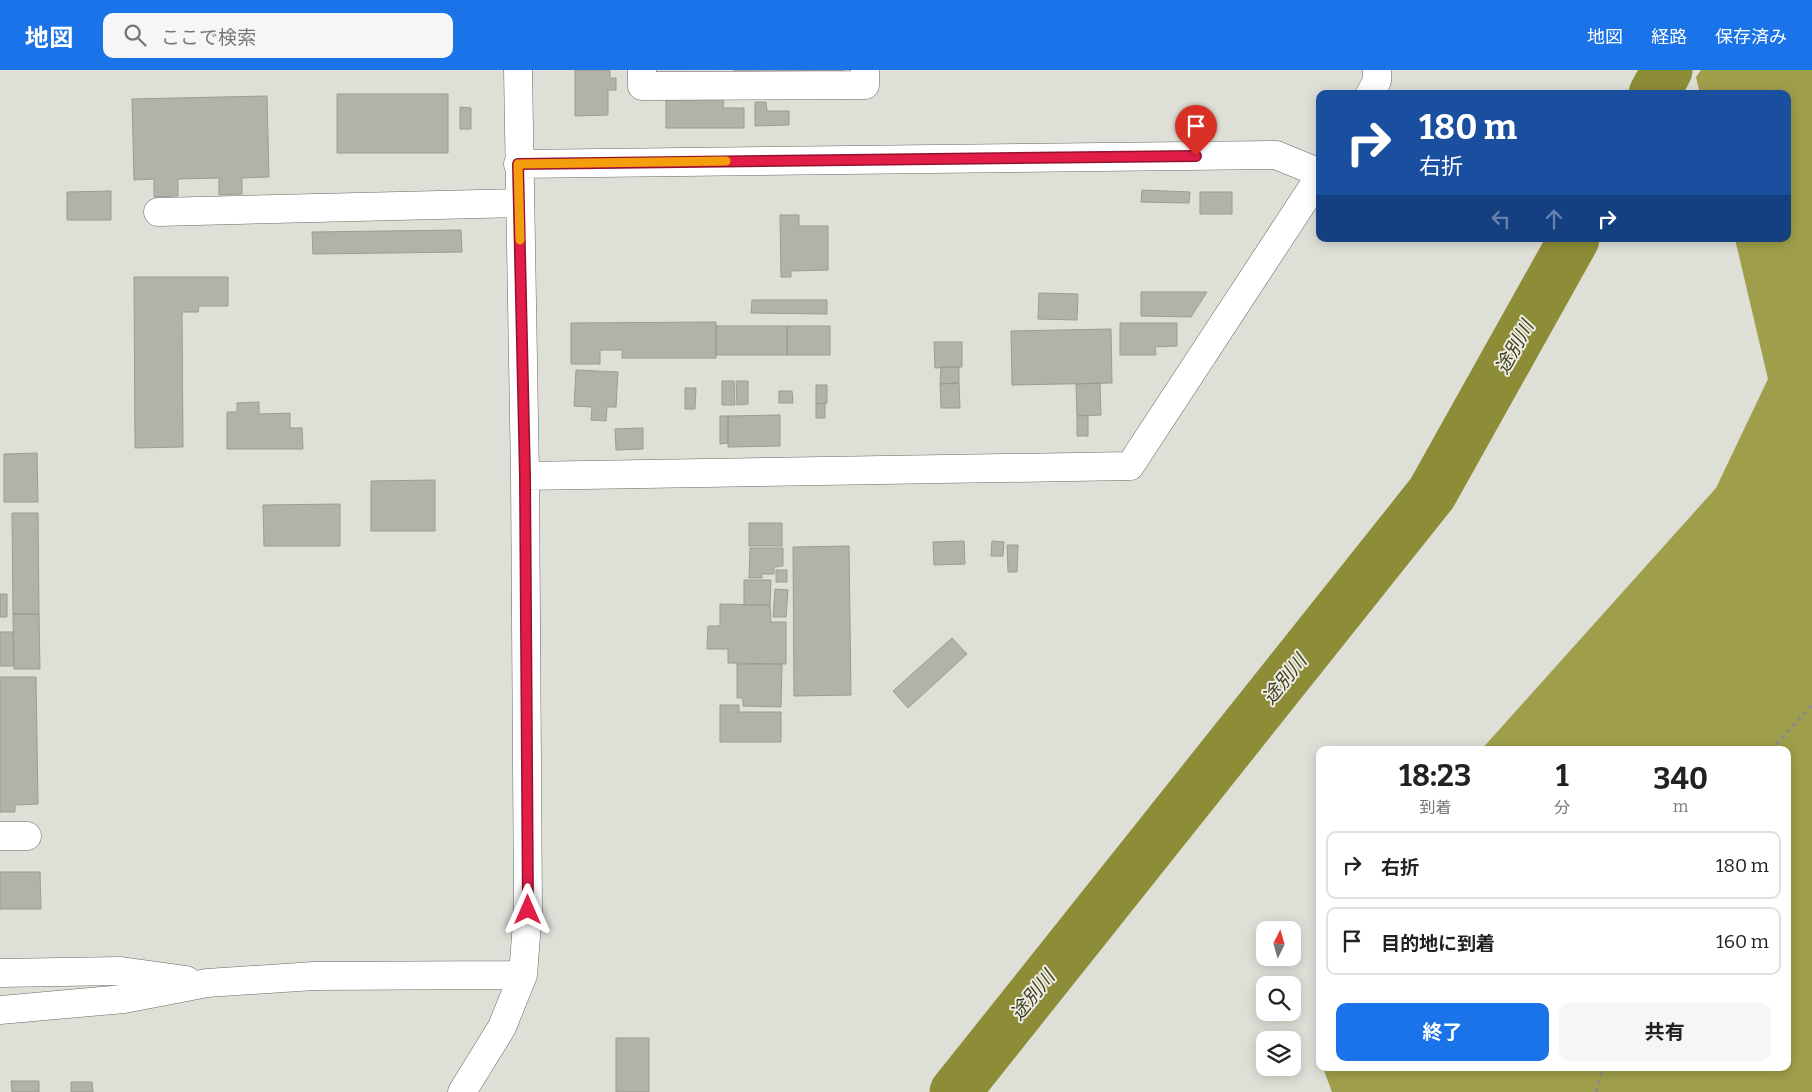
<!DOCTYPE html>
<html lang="ja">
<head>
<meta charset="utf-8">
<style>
	body { margin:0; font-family:Bitter,"Noto Sans JP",serif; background:#f6f6f6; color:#222; height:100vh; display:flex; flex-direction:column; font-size:19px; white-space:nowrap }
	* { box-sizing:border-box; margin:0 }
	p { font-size:16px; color:#767676 }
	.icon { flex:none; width:28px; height:28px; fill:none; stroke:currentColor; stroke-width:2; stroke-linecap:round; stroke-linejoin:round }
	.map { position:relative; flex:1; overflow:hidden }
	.drawer { position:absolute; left:1316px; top:676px; width:475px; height:325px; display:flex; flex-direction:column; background:#fff; border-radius:10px; box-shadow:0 2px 12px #0003 }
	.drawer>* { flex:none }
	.guide { position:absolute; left:1316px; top:20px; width:475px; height:152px; border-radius:10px; box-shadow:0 2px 12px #0003; background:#1a4fa0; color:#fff; overflow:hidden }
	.needle { width:32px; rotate:5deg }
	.fabs { position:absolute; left:1256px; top:851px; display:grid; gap:10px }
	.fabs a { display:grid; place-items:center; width:45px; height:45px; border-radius:10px; background:#fff; box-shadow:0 2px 12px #0003; font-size:25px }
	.pin { position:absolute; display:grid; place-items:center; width:42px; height:42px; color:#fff; margin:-51px -21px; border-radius:50% 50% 50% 0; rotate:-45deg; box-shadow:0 0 5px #0007 }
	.pin .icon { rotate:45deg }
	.me { position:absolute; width:55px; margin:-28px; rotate:0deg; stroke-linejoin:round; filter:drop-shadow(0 0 4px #0008) }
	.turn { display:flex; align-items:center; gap:18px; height:105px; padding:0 20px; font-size:22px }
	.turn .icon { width:65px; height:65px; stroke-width:2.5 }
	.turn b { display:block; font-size:35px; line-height:42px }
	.lanes { display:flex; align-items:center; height:48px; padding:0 20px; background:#0003; justify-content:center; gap:25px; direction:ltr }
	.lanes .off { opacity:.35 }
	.eta { display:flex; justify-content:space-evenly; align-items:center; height:85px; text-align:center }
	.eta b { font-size:30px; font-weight:700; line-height:35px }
	.primary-button { display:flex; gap:10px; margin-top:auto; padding:10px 20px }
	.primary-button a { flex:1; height:58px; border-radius:10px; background:#1a73e8; color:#fff; font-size:20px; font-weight:700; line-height:58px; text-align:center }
	.primary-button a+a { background:#f6f6f6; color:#222 }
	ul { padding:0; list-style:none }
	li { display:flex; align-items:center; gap:15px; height:68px; margin:0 10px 8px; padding:0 10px; border:2px solid #e0e0e0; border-radius:10px }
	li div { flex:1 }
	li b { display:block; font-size:19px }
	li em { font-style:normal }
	header { display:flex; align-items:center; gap:30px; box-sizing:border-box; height:70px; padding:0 25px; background:#1a73e8; color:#fff }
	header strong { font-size:24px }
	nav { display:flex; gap:28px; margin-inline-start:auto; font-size:18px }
	.search { width:350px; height:45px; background:#f6f6f6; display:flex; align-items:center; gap:12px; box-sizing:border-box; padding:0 18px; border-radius:10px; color:#767676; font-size:19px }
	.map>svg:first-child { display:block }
	.forest { fill:#9f9f4b }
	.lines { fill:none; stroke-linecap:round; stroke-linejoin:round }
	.river { stroke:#8d8c37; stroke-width:51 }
	.building { fill:#b1b2aa; stroke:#9b9c94 }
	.minor-casing { stroke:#696962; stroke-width:29 }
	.path { stroke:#8b8b85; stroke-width:3; stroke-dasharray:4 4; stroke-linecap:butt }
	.minor { stroke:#fff; stroke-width:28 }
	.route-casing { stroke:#92132f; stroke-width:12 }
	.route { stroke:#e11d48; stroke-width:9 }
	.slow { stroke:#f59e0b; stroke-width:9 }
	.labels { text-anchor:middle; stroke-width:4; stroke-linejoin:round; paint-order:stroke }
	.water-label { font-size:19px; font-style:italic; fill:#3c3c18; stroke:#ecece4 }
</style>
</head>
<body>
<header>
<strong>地図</strong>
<div class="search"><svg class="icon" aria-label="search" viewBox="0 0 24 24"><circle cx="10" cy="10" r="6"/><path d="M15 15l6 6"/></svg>ここで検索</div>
<nav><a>地図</a><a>経路</a><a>保存済み</a></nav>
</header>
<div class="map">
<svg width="1812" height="1022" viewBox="0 0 1812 1022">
	<rect width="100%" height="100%" fill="#dedfd7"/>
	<path class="forest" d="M 1701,0 L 1812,0 L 1812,1022 L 1332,1022 L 1323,998 L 1788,998 L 1788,680 L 1481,680 L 1716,418 L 1768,309 L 1735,169 L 1788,169 L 1788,24 L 1700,24 L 1696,7 Z"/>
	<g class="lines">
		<path class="river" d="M 1654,24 L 1667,0
			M 955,1022 L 1432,423 L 1574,169"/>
	</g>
	<path class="building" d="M 575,0 L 610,0 L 610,8 L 616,8 L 616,20 L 608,20 L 608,45 L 575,46 Z
		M 734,0 L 843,0 L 843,6 L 734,8 Z
		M 337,24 L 448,24 L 448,83 L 337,83 Z
		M 267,26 L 269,107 L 242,108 L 242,124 L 219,125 L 219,108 L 178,109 L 178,126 L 154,127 L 154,109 L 134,110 L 132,29 Z
		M 666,29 L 724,29 L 723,38 L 744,38 L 744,58 L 666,58 Z
		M 755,32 L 766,32 L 767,41 L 789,41 L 789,55 L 755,56 Z
		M 460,37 L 471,38 L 471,59 L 460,59 Z
		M 1142,120 L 1190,122 L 1189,133 L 1141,132 Z
		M 111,121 L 111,150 L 67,150 L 67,122 Z
		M 1200,122 L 1232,122 L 1232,144 L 1200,144 Z
		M 780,145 L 799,145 L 799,156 L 828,156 L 828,200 L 791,201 L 791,207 L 781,207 Z
		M 461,160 L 462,182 L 313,184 L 312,162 Z
		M 134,207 L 228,207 L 228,236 L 199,236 L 198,242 L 182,242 L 183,377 L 135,378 Z
		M 1141,222 L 1207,222 L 1191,247 L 1141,246 Z
		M 1039,223 L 1078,224 L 1077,250 L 1038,249 Z
		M 752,230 L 827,230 L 827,244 L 751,243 Z
		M 716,252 L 716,288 L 622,288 L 622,280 L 600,280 L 600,294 L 571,294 L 571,253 Z
		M 1120,253 L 1177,253 L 1177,276 L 1155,277 L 1156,285 L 1120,285 Z
		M 716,256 L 787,256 L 787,285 L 716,285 Z
		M 787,256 L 830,256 L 830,285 L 787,285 Z
		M 1111,259 L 1112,313 L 1012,315 L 1011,261 Z
		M 934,272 L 962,272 L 962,297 L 935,298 Z
		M 941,297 L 959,297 L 959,313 L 940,314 Z
		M 576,300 L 618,302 L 616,337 L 607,337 L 606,351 L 591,350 L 592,337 L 574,336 Z
		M 722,311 L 734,311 L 735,335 L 722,335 Z
		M 736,311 L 748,311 L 748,334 L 737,335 Z
		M 959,313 L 960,338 L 941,338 L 940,314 Z
		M 1100,313 L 1101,345 L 1077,346 L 1076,314 Z
		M 816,315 L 827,315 L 827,333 L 816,334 Z
		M 685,318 L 696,318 L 695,339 L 685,339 Z
		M 779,321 L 792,321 L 793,333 L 779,333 Z
		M 259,332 L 259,344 L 290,343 L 290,358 L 302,358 L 303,379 L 227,379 L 227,342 L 237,342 L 237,333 Z
		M 825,333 L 825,348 L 816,348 L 816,334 Z
		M 780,345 L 780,376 L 728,377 L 728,346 Z
		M 1088,345 L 1088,366 L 1077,366 L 1077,346 Z
		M 720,346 L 728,346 L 728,373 L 720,374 Z
		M 643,358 L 643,379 L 616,380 L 615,359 Z
		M 37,383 L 38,432 L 4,432 L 4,384 Z
		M 435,410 L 435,461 L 371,461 L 371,411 Z
		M 340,434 L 340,476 L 264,476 L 263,435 Z
		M 12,443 L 38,443 L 39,544 L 13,544 Z
		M 749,453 L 782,453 L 782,476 L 749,476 Z
		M 964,471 L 965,494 L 934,495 L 933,472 Z
		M 992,471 L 1004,472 L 1003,486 L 991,486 Z
		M 1007,475 L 1018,475 L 1017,502 L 1008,502 Z
		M 849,476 L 851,625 L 794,626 L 793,477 Z
		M 750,478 L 783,478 L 783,496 L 774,497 L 774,504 L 762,504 L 762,508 L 749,508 Z
		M 776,500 L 787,500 L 787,512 L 776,512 Z
		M 744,510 L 771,510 L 770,535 L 744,535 Z
		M 775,519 L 788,520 L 786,547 L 773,547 Z
		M 0,524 L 7,524 L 7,547 L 0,547 Z
		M 720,534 L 770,535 L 771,552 L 786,552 L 786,594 L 728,593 L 728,579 L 707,579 L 708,556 L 720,556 Z
		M 13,544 L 39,544 L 40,599 L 14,599 Z
		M 0,562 L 13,562 L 14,596 L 0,596 Z
		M 952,568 L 967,584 L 908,638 L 893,621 Z
		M 737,594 L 782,594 L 781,637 L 743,636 L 743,628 L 737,628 Z
		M 0,607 L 36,607 L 38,734 L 15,735 L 15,742 L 0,742 Z
		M 720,635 L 739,635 L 739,642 L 781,642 L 781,672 L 720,672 Z
		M 0,802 L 40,802 L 41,839 L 0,839 Z
		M 616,968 L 649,968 L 649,1022 L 616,1022 Z
		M 11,1011 L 39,1011 L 39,1022 L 12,1022 Z
		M 71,1012 L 92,1012 L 93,1022 L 71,1022 Z"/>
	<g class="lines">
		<defs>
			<path id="minor" d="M 642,0 L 642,16 L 865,15 L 865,0
				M 1370,24 L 1377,11 L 1377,0
				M 518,94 L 1276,85 L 1320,103
				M 158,142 L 519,133
				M 525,406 L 1130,396 L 1320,106
				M 0,766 L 27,766
				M 0,903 L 121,901 L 186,910
				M 0,940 L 124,929 L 207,913 L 314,906 L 523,905
				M 462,1022 L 502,957 L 523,905 L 528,840 L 525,406 L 518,0"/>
		</defs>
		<use href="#minor" class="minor-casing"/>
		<path class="path" d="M 1771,680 L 1812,635
			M 1596,1022 L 1603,998"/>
		<use href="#minor" class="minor"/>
	</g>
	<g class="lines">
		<defs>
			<path id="route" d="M 528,840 L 525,406 L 518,94 L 1196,86"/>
		</defs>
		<use href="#route" class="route-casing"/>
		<use href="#route" class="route"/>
		<path class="slow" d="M 520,170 L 518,94 L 726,91"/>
	</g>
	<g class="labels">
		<g class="water-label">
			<text transform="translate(1514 277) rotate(-61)" y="7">途別川</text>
			<text transform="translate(1284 609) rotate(-51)" y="7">途別川</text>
			<text transform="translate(1032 925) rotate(-51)" y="7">途別川</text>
		</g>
	</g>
</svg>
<div class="fabs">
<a><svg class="needle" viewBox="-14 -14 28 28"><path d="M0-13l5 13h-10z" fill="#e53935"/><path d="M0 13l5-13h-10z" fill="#767676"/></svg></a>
<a><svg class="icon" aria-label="search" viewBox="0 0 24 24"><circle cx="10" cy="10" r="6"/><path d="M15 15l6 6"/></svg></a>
<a><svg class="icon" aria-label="layers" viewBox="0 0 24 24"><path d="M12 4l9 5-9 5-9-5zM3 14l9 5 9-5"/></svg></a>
</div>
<div class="pin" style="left:1196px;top:86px;background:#d93025"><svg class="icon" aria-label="arrive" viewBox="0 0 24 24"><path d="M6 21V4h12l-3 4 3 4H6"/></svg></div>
<svg class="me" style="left:528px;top:840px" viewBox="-20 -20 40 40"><path d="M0-17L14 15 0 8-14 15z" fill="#e11d48" stroke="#fff" stroke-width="4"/></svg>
<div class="guide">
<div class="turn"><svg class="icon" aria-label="right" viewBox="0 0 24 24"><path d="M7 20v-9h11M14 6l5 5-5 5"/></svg><div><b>180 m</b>右折</div></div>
<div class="lanes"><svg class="icon off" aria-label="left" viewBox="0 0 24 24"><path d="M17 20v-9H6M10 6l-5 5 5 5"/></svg><svg class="icon off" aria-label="ahead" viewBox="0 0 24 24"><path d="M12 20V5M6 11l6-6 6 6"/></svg><svg class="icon" aria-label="right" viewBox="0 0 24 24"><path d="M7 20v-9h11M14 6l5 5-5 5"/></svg></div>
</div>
<section class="drawer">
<div class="eta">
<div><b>18:23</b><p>到着</p></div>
<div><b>1</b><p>分</p></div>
<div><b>340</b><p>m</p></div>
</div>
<ul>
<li><svg class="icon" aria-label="right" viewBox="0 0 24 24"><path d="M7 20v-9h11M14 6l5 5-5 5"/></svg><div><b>右折</b></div><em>180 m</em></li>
<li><svg class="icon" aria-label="arrive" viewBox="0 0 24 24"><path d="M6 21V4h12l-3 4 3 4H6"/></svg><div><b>目的地に到着</b></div><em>160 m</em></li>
</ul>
<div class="primary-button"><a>終了</a><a>共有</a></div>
</section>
</div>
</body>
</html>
